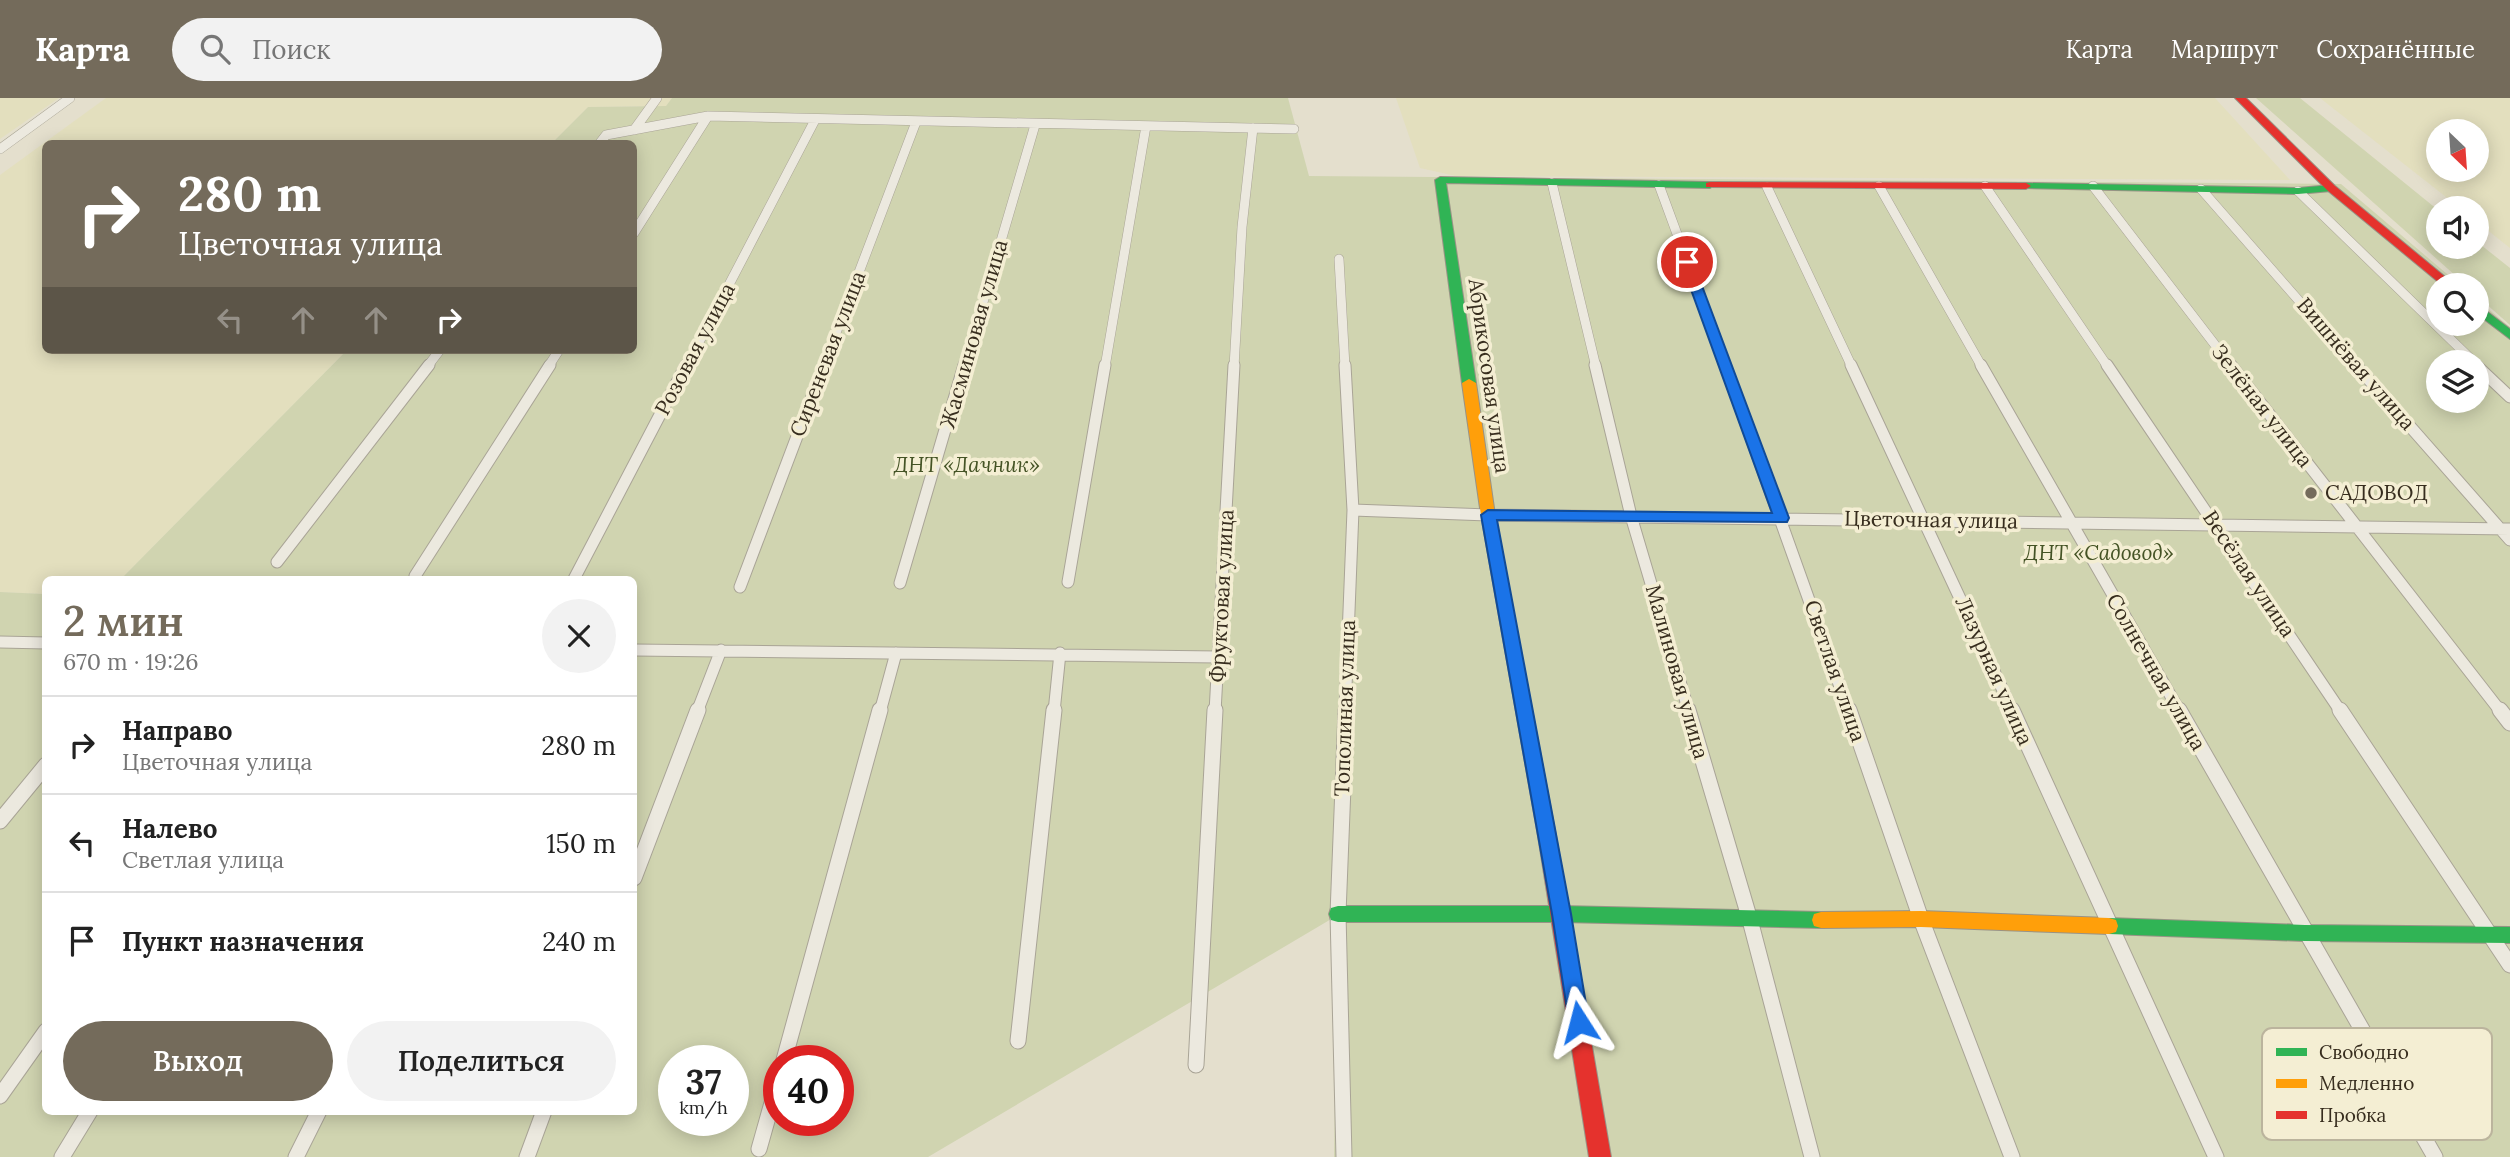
<!DOCTYPE html>
<html lang="ru">
<head>
<meta charset="utf-8">
<style>
	body { margin:0; font-family:Lora,serif; background:#f2f2f2; color:#222; height:100vh; display:flex; flex-direction:column; font-size:26px; white-space:nowrap }
	* { box-sizing:border-box; margin:0 }
	p { font-size:23px; color:#767676 }
	.icon { flex:none; width:38px; height:38px; fill:none; stroke:currentColor; stroke-width:2; stroke-linecap:round; stroke-linejoin:round }
	.map { position:relative; flex:1; overflow:hidden }
	.panel { position:absolute; left:42px; top:478px; width:595px; height:539px; display:flex; flex-direction:column; background:#fff; border-radius:10px; box-shadow:0 4px 18px #0003 }
	.panel>* { flex:none }
	.top-card { position:absolute; left:42px; top:42px; width:595px; height:214px; border-radius:10px; box-shadow:0 4px 18px #0003; background:#746b5b; color:#fff; overflow:hidden }
	.needle { width:46px; rotate:155deg }
	.fabs { position:absolute; left:2426px; top:21px; display:grid; gap:14px }
	.fabs a { display:grid; place-items:center; width:63px; height:63px; border-radius:50%; background:#fff; box-shadow:0 4px 18px #0003; font-size:35px }
	.speed { position:absolute; left:658px; top:947px; display:flex; gap:14px; font-size:35px; font-weight:700; text-align:center }
	.speed>* { display:grid; place-content:center; width:91px; height:91px; border-radius:50%; background:#fff; box-shadow:0 4px 18px #0003; line-height:1 }
	.speed small { font-size:18px; font-weight:400 }
	.speed .limit { border:10px solid #d22; background:#fff; color:#111 }
	.pin { position:absolute; display:grid; place-items:center; width:60px; height:60px; color:#fff; margin:-30px; border:4px solid #fff; border-radius:50%; box-shadow:0 2px 7px #0007 }
	.me { position:absolute; width:77px; margin:-38px; rotate:351deg; stroke-linejoin:round; filter:drop-shadow(0 0 5px #0008) }
	.turn { display:flex; align-items:center; gap:24px; height:147px; padding:0 21px; font-size:32px }
	.turn .icon { width:91px; height:91px; stroke-width:2.5 }
	.turn b { display:block; font-size:49px; line-height:60px }
	.lanes { display:flex; align-items:center; height:66px; padding:0 21px; background:#0003; justify-content:center; gap:35px; direction:ltr }
	.lanes .off { opacity:.35 }
	.round { display:grid; place-items:center; flex:none; width:74px; height:74px; border-radius:37px; background:#f2f2f2 }
	.summary { display:flex; align-items:center; justify-content:space-between; height:119px; padding:0 21px }
	h1 { font-size:42px; font-weight:600; line-height:52px; color:#746b5b }
	.action { display:flex; gap:14px; margin-top:auto; padding:14px 21px }
	.action a { flex:1; height:80px; border-radius:42px; background:#746b5b; color:#fff; font-size:28px; font-weight:600; line-height:80px; text-align:center }
	.action a+a { background:#f2f2f2; color:#222 }
	ul { padding:0; list-style:none }
	li { display:flex; align-items:center; gap:21px; height:98px; padding:0 21px; border-top:2px solid #e0e0e0 }
	li div { flex:1 }
	li b { display:block; font-size:26px }
	li em { font-style:normal }
	header { display:flex; align-items:center; gap:42px; box-sizing:border-box; height:98px; padding:0 35px; background:#746b5b; color:#fff }
	header strong { font-size:33px }
	nav { display:flex; gap:38px; margin-inline-start:auto; font-size:24px }
	.search { width:490px; height:63px; background:#f2f2f2; display:flex; align-items:center; gap:18px; box-sizing:border-box; padding:0 24px; border-radius:38px; color:#767676; font-size:26px }
	.map>svg:first-child { display:block }
	.farmland { fill:#e3dfbe; fill-rule:evenodd }
	.green { fill:#d0d4b0; fill-rule:evenodd }
	.lines { fill:none; stroke-linecap:round; stroke-linejoin:round }
	.street-far2-casing { stroke:#a9a496; stroke-width:10 }
	.street-far1-casing { stroke:#a9a496; stroke-width:13 }
	.street-casing { stroke:#a9a496; stroke-width:17 }
	.fast-casing { stroke:#999386; stroke-width:2 }
	.slow-casing { stroke:#999386; stroke-width:2 }
	.jam-casing { stroke:#999386; stroke-width:2 }
	.street-far2 { stroke:#ece9df; stroke-width:9 }
	.street-far1 { stroke:#ece9df; stroke-width:11 }
	.street { stroke:#ece9df; stroke-width:15 }
	.fast { fill:#30b455; fill-rule:evenodd }
	.slow { fill:#ff9f0a; fill-rule:evenodd }
	.jam { fill:#e5322d; fill-rule:evenodd }
	.route { fill:#1a73e8; stroke:#114b97; stroke-width:2 }
	.poi-dot { fill:#746b5b; stroke:#f4eed3; stroke-width:2.5 }
	.labels { text-anchor:middle; stroke-width:7; stroke-linejoin:round; paint-order:stroke }
	.street-label { font-size:21px; fill:#372d1e; stroke:#f4eed3 }
	.park-label { font-size:21px; font-style:italic; fill:#445325; stroke:#f4eed3 }
	.poi-label { font-size:21px; fill:#372d1e; stroke:#f4eed3; text-anchor:start }
	.key { fill:#f4eed3; stroke:#bbb49d; stroke-width:2 }
	.key-label { font-size:19px; fill:#372d1e }
</style>
</head>
<body>
<header>
<strong>Карта</strong>
<div class="search"><svg class="icon" aria-label="search" viewBox="0 0 24 24"><circle cx="10" cy="10" r="6"/><path d="M15 15l6 6"/></svg>Поиск</div>
<nav><a>Карта</a><a>Маршрут</a><a>Сохранённые</a></nav>
</header>
<div class="map">
<svg width="2510" height="1059" viewBox="0 0 2510 1059">
	<rect width="100%" height="100%" fill="#e4dfcd"/>
	<path class="farmland" d="M 0,0 L 59,0 L 0,41 Z
		M 106,0 L 672,0 L 666,8 L 588,9 L 552,45 L 46,46 L 46,252 L 347,252 L 121,481 L 46,481 L 45,496 L 0,494 L 0,77 Z
		M 1396,0 L 2215,0 L 2290,82 L 1456,78 L 1420,70 Z
		M 2320,0 L 2510,0 L 2510,150 L 2476,123 L 2476,110 L 2460,110 ZM 2438,33 L 2476,33 L 2476,72 L 2438,72 Z"/>
	<path class="green" d="M 672,0 L 1288,0 L 1309,78 L 2341,86 L 2460,187 L 2438,187 L 2438,226 L 2476,226 L 2476,201 L 2510,229 L 2510,1059 L 1334,1059 L 1338,817 L 928,1059 L 0,1059 L 0,494 L 45,496 L 46,1013 L 634,1013 L 634,481 L 121,481 L 347,252 L 634,252 L 634,46 L 552,45 L 588,9 L 666,8 ZM 2438,264 L 2476,264 L 2476,303 L 2438,303 ZM 674,962 L 733,962 L 733,1022 L 674,1022 ZM 779,962 L 838,962 L 838,1022 L 779,1022 Z
		M 2256,0 L 2300,0 L 2438,112 L 2438,149 L 2476,149 L 2476,143 L 2510,170 L 2510,227 L 2476,197 L 2476,187 L 2466,187 Z"/>
	<g class="lines">
		<defs>
			<path id="street-far2" d="M 634,32 L 657,0
				M 599,46 L 606,37 L 708,18 L 1294,31
				M 0,51 L 70,0
				M 1552,85 L 1596,269
				M 1659,87 L 1726,269
				M 1879,88 L 1982,269
				M 1985,88 L 2108,269
				M 2093,88 L 2232,269
				M 1767,89 L 1852,269
				M 2201,91 L 2357,269
				M 2298,93 L 2474,264
				M 634,135 L 708,18
				M 1339,161 L 1345,269
				M 427,269 L 440,252
				M 548,269 L 559,252
				M 686,269 L 815,22
				M 823,269 L 916,24
				M 964,269 L 1035,27
				M 1105,269 L 1146,28
				M 1234,269 L 1242,129 L 1253,30"/>
			<path id="street-far1" d="M 1345,267 L 1353,412 L 1345,614
				M 1595,267 L 1631,418 L 1689,614
				M 1725,267 L 1849,614
				M 1851,267 L 2013,614
				M 1981,267 L 2180,614
				M 2107,267 L 2341,614
				M 2231,267 L 2501,614
				M 2356,267 L 2510,442
				M 2476,267 L 2510,299
				M 1353,412 L 1488,417 L 2510,431
				M 277,464 L 429,267
				M 415,478 L 550,267
				M 574,481 L 686,267
				M 1068,484 L 1105,267
				M 900,485 L 964,267
				M 740,489 L 824,267
				M 0,544 L 46,545
				M 634,552 L 1218,559
				M 697,614 L 721,552
				M 880,614 L 896,555
				M 1054,614 L 1060,555
				M 1215,614 L 1234,267"/>
			<path id="street" d="M 1688,612 L 1750,822 L 1812,1059
				M 1849,612 L 1921,821 L 2012,1059
				M 2012,612 L 2216,1059
				M 2179,612 L 2435,1059
				M 2340,612 L 2510,867
				M 2500,612 L 2510,625
				M 0,723 L 46,667
				M 634,780 L 698,612
				M 1018,943 L 1054,612
				M 784,962 L 880,612
				M 1196,967 L 1215,612
				M 0,998 L 46,933
				M 759,1051 L 779,980
				M 62,1059 L 90,1013
				M 296,1059 L 319,1013
				M 527,1059 L 544,1013
				M 1344,1059 L 1338,816 L 1346,612"/>
			<path id="fast" d="M 1440,79 L 1710,84 L 1715,87 L 1710,90 L 1446,85 L 1476,285 L 1469,289 L 1462,285 L 1435,82 Z
				M 2026,85 L 2298,90 L 2331,87 L 2336,90 L 2331,93 L 2298,96 L 2022,90 L 2021,88 Z
				M 2476,205 L 2510,231 L 2510,241 L 2476,215 Z
				M 1338,808 L 1562,808 L 1821,814 L 1828,816 L 1830,822 L 1828,828 L 1821,830 L 1562,824 L 1338,824 L 1331,822 L 1329,816 L 1331,810 Z
				M 2109,820 L 2305,827 L 2510,829 L 2510,845 L 2305,843 L 2109,836 L 2102,834 L 2100,828 L 2102,822 Z"/>
			<path id="slow" d="M 1469,281 L 1476,285 L 1495,417 L 1556,738 L 1553,743 L 1547,745 L 1541,743 L 1538,738 L 1481,417 L 1462,285 Z
				M 1921,813 L 2109,820 L 2116,822 L 2118,828 L 2116,834 L 2109,836 L 1921,829 L 1821,830 L 1814,828 L 1812,822 L 1814,816 L 1821,814 Z"/>
			<path id="jam" d="M 2235,0 L 2246,0 L 2335,88 L 2455,187 L 2442,187 L 2327,92 Z
				M 1710,84 L 2026,85 L 2031,88 L 2026,91 L 1706,89 L 1706,85 Z
				M 1547,731 L 1553,733 L 1556,738 L 1611,1059 L 1589,1059 L 1538,738 L 1541,733 Z"/>
		</defs>
		<use href="#street-far2" class="street-far2-casing"/>
		<use href="#street-far1" class="street-far1-casing"/>
		<use href="#street" class="street-casing"/>
		<use href="#fast" class="fast-casing"/>
		<use href="#slow" class="slow-casing"/>
		<use href="#jam" class="jam-casing"/>
		<use href="#street-far2" class="street-far2"/>
		<use href="#street-far1" class="street-far1"/>
		<use href="#street" class="street"/>
		<use href="#fast" class="fast"/>
		<use href="#slow" class="slow"/>
		<use href="#jam" class="jam"/>
	</g>
	<path class="route" d="M 1687,161 L 1693,164 L 1789,420 L 1787,424 L 1497,422 L 1571,816 L 1589,924 L 1586,930 L 1579,933 L 1572,930 L 1569,924 L 1552,816 L 1481,417 L 1488,412 L 1772,415 L 1681,164 Z"/>
	<circle class="poi-dot" cx="2311" cy="395" r="7"/>
	<g class="labels">
		<g class="street-label">
			<text transform="translate(974 236) rotate(-74)" y="7">Жасминовая улица</text>
			<text transform="translate(695 251) rotate(-62)" y="7">Розовая улица</text>
			<text transform="translate(828 256) rotate(-69)" y="7">Сиреневая улица</text>
			<text transform="translate(2356 266) rotate(49)" y="7">Вишнёвая улица</text>
			<text transform="translate(1489 278) rotate(82)" y="7">Абрикосовая улица</text>
			<text transform="translate(2262 308) rotate(52)" y="7">Зелёная улица</text>
			<text transform="translate(1931 422) rotate(1)" y="7">Цветочная улица</text>
			<text transform="translate(2249 476) rotate(56)" y="7">Весёлая улица</text>
			<text transform="translate(1222 498) rotate(-87)" y="7">Фруктовая улица</text>
			<text transform="translate(1835 573) rotate(71)" y="7">Светлая улица</text>
			<text transform="translate(1994 573) rotate(66)" y="7">Лазурная улица</text>
			<text transform="translate(1677 574) rotate(74)" y="7">Малиновая улица</text>
			<text transform="translate(2156 574) rotate(60)" y="7">Солнечная улица</text>
			<text transform="translate(1345 610) rotate(-88)" y="7">Тополиная улица</text>
		</g>
		<g class="park-label">
			<text x="967" y="374">ДНТ «Дачник»</text>
			<text x="2099" y="462">ДНТ «Садовод»</text>
		</g>
		<g class="poi-label">
			<text x="2325" y="402">САДОВОД</text>
		</g>
	</g>
	<rect x="2262" y="930" width="230" height="112" rx="10" class="key"/>
	<rect x="2276" y="950" width="31" height="8" fill="#30b455"/>
	<rect x="2276" y="981" width="31" height="9" fill="#ff9f0a"/>
	<rect x="2276" y="1013" width="31" height="8" fill="#e5322d"/>
	<g class="key-label">
		<text x="2319" y="961">Свободно</text>
		<text x="2319" y="992">Медленно</text>
		<text x="2319" y="1024">Пробка</text>
	</g>
</svg>
<div class="fabs">
<a><svg class="needle" viewBox="-14 -14 28 28"><path d="M0-13l5 13h-10z" fill="#e53935"/><path d="M0 13l5-13h-10z" fill="#767676"/></svg></a>
<a><svg class="icon" aria-label="sound" viewBox="0 0 24 24"><path d="M4 9h4l5-4v14l-5-4H4zM17 9q2 3 0 6"/></svg></a>
<a><svg class="icon" aria-label="search" viewBox="0 0 24 24"><circle cx="10" cy="10" r="6"/><path d="M15 15l6 6"/></svg></a>
<a><svg class="icon" aria-label="layers" viewBox="0 0 24 24"><path d="M12 4l9 5-9 5-9-5zM3 14l9 5 9-5"/></svg></a>
</div>
<div class="speed"><div>37<small>km/h</small></div><div class="limit">40</div></div>
<div class="pin" style="left:1687px;top:164px;background:#d93025"><svg class="icon" aria-label="arrive" viewBox="0 0 24 24"><path d="M6 21V4h12l-3 4 3 4H6"/></svg></div>
<svg class="me" style="left:1579px;top:924px" viewBox="-20 -20 40 40"><path d="M0-17L14 15 0 8-14 15z" fill="#1a73e8" stroke="#fff" stroke-width="4"/></svg>
<div class="top-card">
<div class="turn"><svg class="icon" aria-label="right" viewBox="0 0 24 24"><path d="M7 20v-9h11M14 6l5 5-5 5"/></svg><div><b>280 m</b>Цветочная улица</div></div>
<div class="lanes"><svg class="icon off" aria-label="left" viewBox="0 0 24 24"><path d="M17 20v-9H6M10 6l-5 5 5 5"/></svg><svg class="icon off" aria-label="ahead" viewBox="0 0 24 24"><path d="M12 20V5M6 11l6-6 6 6"/></svg><svg class="icon off" aria-label="ahead" viewBox="0 0 24 24"><path d="M12 20V5M6 11l6-6 6 6"/></svg><svg class="icon" aria-label="right" viewBox="0 0 24 24"><path d="M7 20v-9h11M14 6l5 5-5 5"/></svg></div>
</div>
<section class="panel">
<div class="summary"><div><h1>2 мин</h1><p>670 m · 19:26</p></div><a class="round"><svg class="icon" aria-label="close" viewBox="0 0 24 24"><path d="M6 6l12 12M18 6L6 18"/></svg></a></div>
<ul>
<li><svg class="icon" aria-label="right" viewBox="0 0 24 24"><path d="M7 20v-9h11M14 6l5 5-5 5"/></svg><div><b>Направо</b><p>Цветочная улица</p></div><em>280 m</em></li>
<li><svg class="icon" aria-label="left" viewBox="0 0 24 24"><path d="M17 20v-9H6M10 6l-5 5 5 5"/></svg><div><b>Налево</b><p>Светлая улица</p></div><em>150 m</em></li>
<li><svg class="icon" aria-label="arrive" viewBox="0 0 24 24"><path d="M6 21V4h12l-3 4 3 4H6"/></svg><div><b>Пункт назначения</b></div><em>240 m</em></li>
</ul>
<div class="action"><a>Выход</a><a>Поделиться</a></div>
</section>
</div>
</body>
</html>
